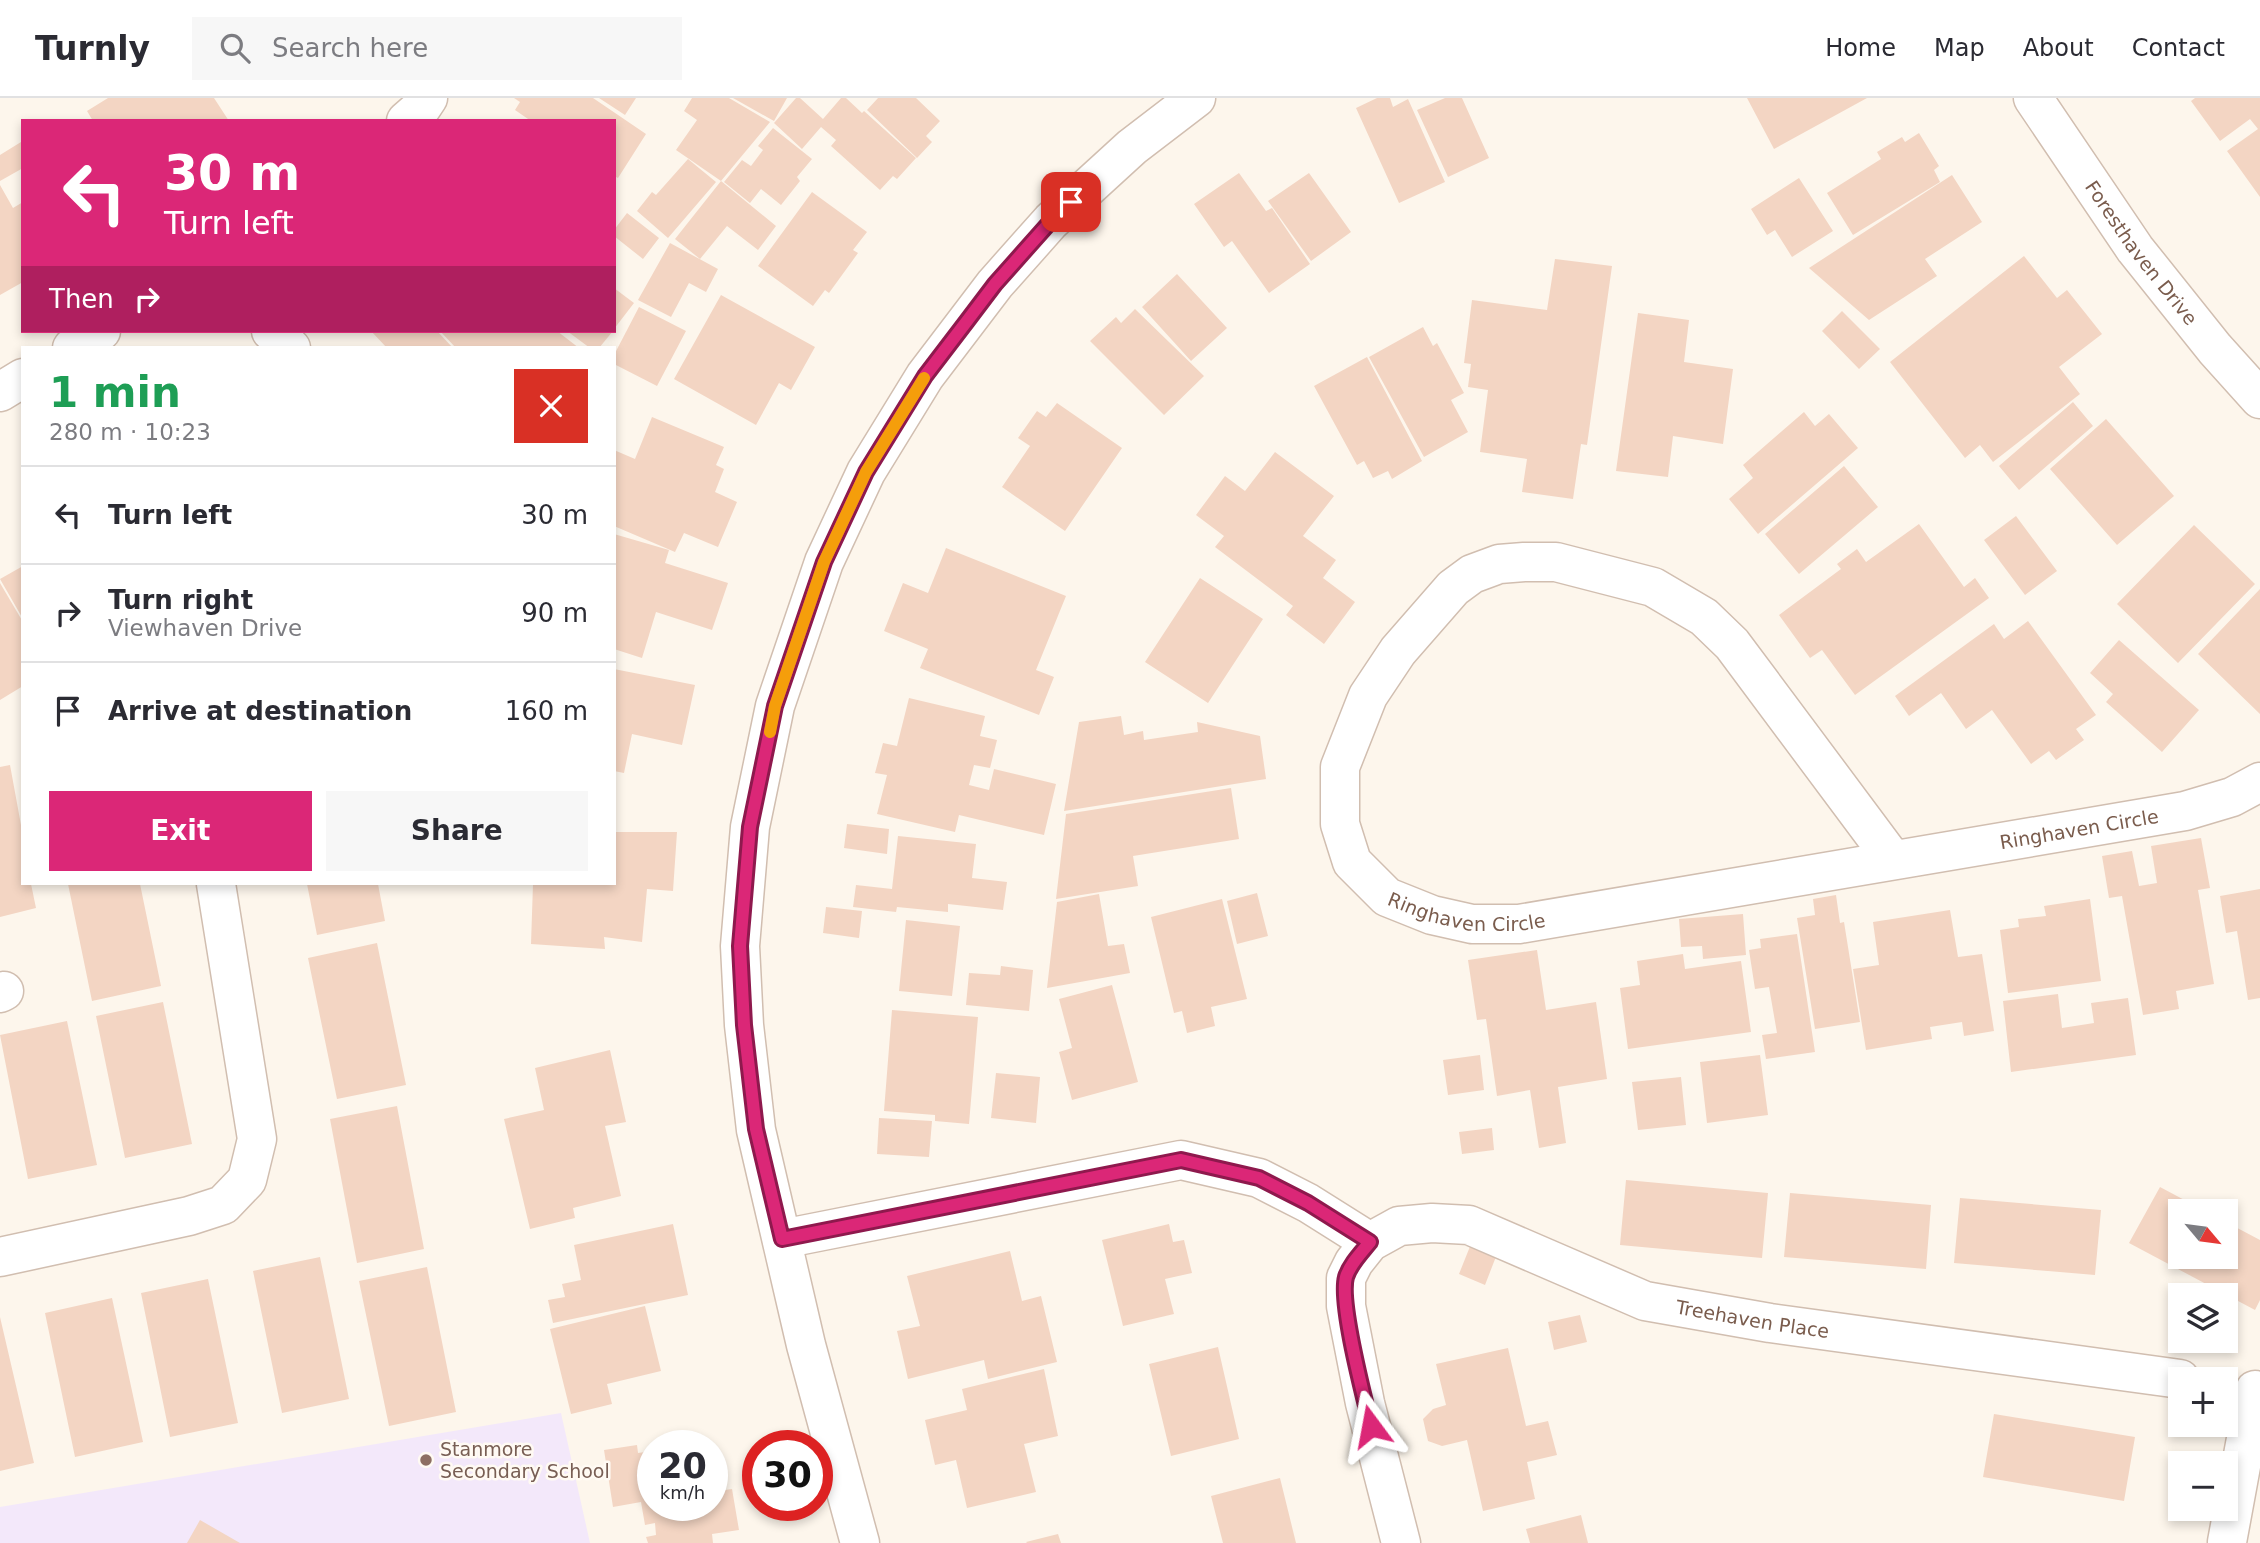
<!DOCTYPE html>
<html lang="en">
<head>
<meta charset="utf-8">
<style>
	body { margin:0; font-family:"DejaVu Sans",sans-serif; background:#f7f7f7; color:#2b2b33; height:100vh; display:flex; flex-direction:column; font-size:26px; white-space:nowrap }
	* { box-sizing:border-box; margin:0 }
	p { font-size:23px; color:#7c7c81 }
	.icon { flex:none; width:38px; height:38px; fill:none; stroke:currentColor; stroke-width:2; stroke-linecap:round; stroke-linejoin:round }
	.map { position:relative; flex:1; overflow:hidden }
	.drawer { position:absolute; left:21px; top:248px; width:595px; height:539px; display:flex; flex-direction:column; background:#fff; border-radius:0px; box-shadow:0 4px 10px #0003 }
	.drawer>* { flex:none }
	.hud { position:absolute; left:21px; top:21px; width:595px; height:214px; border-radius:0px; box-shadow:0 4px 10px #0003; background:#db2777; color:#fff; overflow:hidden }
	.needle { width:46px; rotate:119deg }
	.fabs { position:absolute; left:2168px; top:1101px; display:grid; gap:14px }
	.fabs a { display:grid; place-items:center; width:70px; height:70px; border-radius:0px; background:#fff; box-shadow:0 4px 10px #0003; font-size:35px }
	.speed { position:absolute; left:637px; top:1332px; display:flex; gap:14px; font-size:35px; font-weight:700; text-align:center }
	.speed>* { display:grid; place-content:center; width:91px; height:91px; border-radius:50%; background:#fff; box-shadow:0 4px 10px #0003; line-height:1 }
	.speed small { font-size:18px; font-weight:400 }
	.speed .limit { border:10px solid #d22; background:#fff; color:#111 }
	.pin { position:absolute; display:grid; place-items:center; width:60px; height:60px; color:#fff; margin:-30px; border-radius:14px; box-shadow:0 4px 10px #0006 }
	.me { position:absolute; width:77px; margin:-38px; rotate:347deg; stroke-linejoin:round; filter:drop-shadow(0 0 5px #0008) }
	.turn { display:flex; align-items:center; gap:24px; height:147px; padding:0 28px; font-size:32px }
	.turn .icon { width:91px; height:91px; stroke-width:2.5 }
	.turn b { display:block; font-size:49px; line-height:60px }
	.then { display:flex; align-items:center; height:66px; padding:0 28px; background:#0003; gap:14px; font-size:26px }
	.round { display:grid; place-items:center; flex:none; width:74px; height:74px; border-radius:0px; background:#f7f7f7 }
	.head { display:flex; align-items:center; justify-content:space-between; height:119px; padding:0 28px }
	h1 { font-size:42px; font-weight:800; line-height:52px; color:#1e9e55 }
	.button { display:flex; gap:14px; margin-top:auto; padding:14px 28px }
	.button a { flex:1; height:80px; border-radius:0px; background:#db2777; color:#fff; font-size:28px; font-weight:800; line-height:80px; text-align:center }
	.button a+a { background:#f7f7f7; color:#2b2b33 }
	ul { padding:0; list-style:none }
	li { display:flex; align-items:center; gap:21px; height:98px; padding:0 28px; border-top:2px solid #e1e1e2 }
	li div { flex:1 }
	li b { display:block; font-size:26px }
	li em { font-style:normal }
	header { display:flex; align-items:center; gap:42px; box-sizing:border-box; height:98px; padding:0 35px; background:#fff; border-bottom:2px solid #e1e1e2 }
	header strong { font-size:33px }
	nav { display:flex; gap:38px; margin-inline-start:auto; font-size:24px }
	.search { width:490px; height:63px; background:#f7f7f7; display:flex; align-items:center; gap:18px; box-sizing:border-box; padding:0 24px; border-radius:0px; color:#7c7c81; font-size:26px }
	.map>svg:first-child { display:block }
	.education { fill:#f3e8fa }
	.building { fill:#f3d5c3 }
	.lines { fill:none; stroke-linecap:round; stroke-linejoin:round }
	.minor-casing { stroke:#d1beb0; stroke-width:41 }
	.minor { stroke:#fff; stroke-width:38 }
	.route-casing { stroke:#8e194d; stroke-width:18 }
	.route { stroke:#db2777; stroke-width:12 }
	.slow { stroke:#f59e0b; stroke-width:12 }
	.education-dot { fill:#8d6e63; stroke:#fffaf3; stroke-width:2.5 }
	.labels { text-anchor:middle; stroke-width:5; stroke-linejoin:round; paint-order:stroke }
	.street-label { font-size:19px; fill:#7a5c4d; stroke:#fffaf3 }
	.education-label { font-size:19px; fill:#785e54; stroke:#fffaf3; text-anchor:start }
</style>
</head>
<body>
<header>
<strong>Turnly</strong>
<div class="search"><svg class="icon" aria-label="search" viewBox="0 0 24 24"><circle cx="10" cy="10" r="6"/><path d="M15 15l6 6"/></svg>Search here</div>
<nav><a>Home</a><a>Map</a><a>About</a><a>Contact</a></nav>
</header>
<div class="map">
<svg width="2260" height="1445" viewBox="0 0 2260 1445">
	<rect width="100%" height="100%" fill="#fdf6ec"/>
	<path class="education" d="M 561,1315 L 590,1445 L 0,1445 L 0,1409 Z"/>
	<path class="building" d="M 108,0 L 214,0 L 229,23 L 93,23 L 87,13 Z
		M 514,0 L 593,0 L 646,36 L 618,80 L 614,78 L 614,23 L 531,23 L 515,12 L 520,4 Z
		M 599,0 L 636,0 L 625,17 Z
		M 692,0 L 729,0 L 770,24 L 721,83 L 676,52 L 697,22 L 684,13 Z
		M 733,0 L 787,0 L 774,23 Z
		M 796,0 L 800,0 L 823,21 L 841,0 L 846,0 L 862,15 L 864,13 L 916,60 L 897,81 L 893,78 L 880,92 L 831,48 L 836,42 L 821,29 L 802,51 L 774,25 Z
		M 878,0 L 916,0 L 940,23 L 926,38 L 932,44 L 917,60 L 867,12 Z
		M 1377,0 L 1390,0 L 1393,9 L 1408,1 L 1445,84 L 1399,105 L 1356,10 Z
		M 1445,0 L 1462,0 L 1489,60 L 1448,79 L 1417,12 Z
		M 1747,0 L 1867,0 L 1774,51 Z
		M 2195,0 L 2260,0 L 2260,99 L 2227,53 L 2258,31 L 2250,21 L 2220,43 L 2191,3 Z
		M 773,30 L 812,61 L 797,79 L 800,83 L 781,107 L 761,91 L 750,105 L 724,84 L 742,62 L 751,68 L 763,52 L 758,48 Z
		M 1919,35 L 1939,68 L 1934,72 L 1940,84 L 1853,137 L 1827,95 L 1881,61 L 1877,54 L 1902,39 L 1905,44 Z
		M 21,44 L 23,70 L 0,83 L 0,57 Z
		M 688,61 L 716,84 L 668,140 L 637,113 L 652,94 L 656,97 Z
		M 1239,75 L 1266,113 L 1272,110 L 1310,166 L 1269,195 L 1232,143 L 1224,149 L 1194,106 Z
		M 1309,75 L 1351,134 L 1311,163 L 1268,103 Z
		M 1952,77 L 1982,124 L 1925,161 L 1937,178 L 1869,222 L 1809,170 Z
		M 1799,80 L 1833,133 L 1792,159 L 1775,132 L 1767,137 L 1751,111 Z
		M 721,83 L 776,128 L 758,152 L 727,128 L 700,161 L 675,141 Z
		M 0,87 L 13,110 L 23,104 L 23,184 L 0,197 Z
		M 812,94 L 867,134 L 853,152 L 858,155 L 829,195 L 825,192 L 813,208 L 758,168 Z
		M 627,115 L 659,140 L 643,161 L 614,138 L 614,132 Z
		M 670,145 L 718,171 L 706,194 L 689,185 L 671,219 L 638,202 Z
		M 2024,158 L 2057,200 L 2067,192 L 2102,236 L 2059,269 L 2080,296 L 1993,364 L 1980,347 L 1965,360 L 1890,264 Z
		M 1555,161 L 1612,168 L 1587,347 L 1581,346 L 1573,401 L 1522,394 L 1527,361 L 1480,354 L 1488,292 L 1468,289 L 1471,266 L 1464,265 L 1472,202 L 1547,212 Z
		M 1177,176 L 1227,230 L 1191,263 L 1142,209 Z
		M 614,190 L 634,205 L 614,231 Z
		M 721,197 L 815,249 L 791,292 L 779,285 L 756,327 L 674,281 Z
		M 639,209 L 686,233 L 657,288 L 614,266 L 614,257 Z
		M 1135,211 L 1204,278 L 1164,317 L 1090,243 L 1116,219 L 1121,225 Z
		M 1842,213 L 1880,251 L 1859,271 L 1822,233 Z
		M 1638,215 L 1689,222 L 1684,264 L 1733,271 L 1723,346 L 1673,338 L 1668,379 L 1616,373 Z
		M 1423,229 L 1433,248 L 1437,245 L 1464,295 L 1451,302 L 1468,334 L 1424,359 L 1369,259 Z
		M 371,233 L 437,233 L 453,250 L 387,250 Z
		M 440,233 L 557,233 L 579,250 L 456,250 Z
		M 567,233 L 613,233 L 599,250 L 590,250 Z
		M 1367,259 L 1422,363 L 1392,381 L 1388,373 L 1373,380 L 1364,363 L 1357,367 L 1314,288 Z
		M 2073,304 L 2093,328 L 2019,392 L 1999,368 Z
		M 1057,305 L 1122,350 L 1065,433 L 1002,389 L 1030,348 L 1018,340 L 1037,313 L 1046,319 Z
		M 1804,314 L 1815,328 L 1829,316 L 1858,350 L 1758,436 L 1729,401 L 1753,380 L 1743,367 Z
		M 652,319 L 724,349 L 716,367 L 724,371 L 715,394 L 737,404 L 718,449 L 684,435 L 675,454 L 614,428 L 614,352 L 635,361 Z
		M 2106,321 L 2174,398 L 2117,447 L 2050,371 Z
		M 1275,354 L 1334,398 L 1303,438 L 1336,462 L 1323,480 L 1355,504 L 1324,546 L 1286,517 L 1293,508 L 1215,449 L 1224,438 L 1196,417 L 1225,378 L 1245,393 Z
		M 1844,368 L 1878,409 L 1799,476 L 1765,436 Z
		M 2016,418 L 2057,473 L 2025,497 L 1984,442 Z
		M 1919,426 L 1964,489 L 1975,480 L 1989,500 L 1855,597 L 1822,552 L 1810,560 L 1779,517 L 1841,471 L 1837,466 L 1857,451 L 1866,464 Z
		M 2194,427 L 2255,486 L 2178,565 L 2117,506 Z
		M 614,436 L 669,452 L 665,465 L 728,485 L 712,532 L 656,514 L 642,560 L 614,551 Z
		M 946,450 L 1066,498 L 1036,572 L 1054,579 L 1039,617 L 920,570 L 928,551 L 884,533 L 903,485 L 928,495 Z
		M 23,468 L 23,521 L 0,481 Z
		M 1200,480 L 1263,521 L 1208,605 L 1145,564 Z
		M 0,485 L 23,524 L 23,588 L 0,602 Z
		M 2260,491 L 2260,616 L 2198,556 Z
		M 2028,523 L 2096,617 L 2076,631 L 2084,642 L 2056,662 L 2049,653 L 2031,666 L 1992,612 L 1966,631 L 1941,595 L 1909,618 L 1895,598 L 1994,526 L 2004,541 Z
		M 2119,542 L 2199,612 L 2162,654 L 2106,604 L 2113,596 L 2090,575 Z
		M 614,571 L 695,587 L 682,647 L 632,636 L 624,675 L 614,673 Z
		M 909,600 L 985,618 L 980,638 L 997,642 L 990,670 L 974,667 L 969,687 L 989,692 L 994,671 L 1056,686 L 1044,737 L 959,717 L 955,734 L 877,716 L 887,677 L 875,675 L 883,645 L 897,648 Z
		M 1121,618 L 1124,637 L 1143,633 L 1144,642 L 1198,634 L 1197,624 L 1260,638 L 1266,681 L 1064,713 L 1079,624 Z
		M 10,667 L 23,738 L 23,786 L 31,786 L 36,810 L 0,819 L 0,669 Z
		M 1231,690 L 1239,741 L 1133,758 L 1138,788 L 1056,801 L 1066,716 Z
		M 847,726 L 889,731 L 887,756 L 844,750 Z
		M 614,734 L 677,734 L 673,793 L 647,791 L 642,844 L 604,839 L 605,851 L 531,846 L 533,786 L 614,786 Z
		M 898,738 L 976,746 L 972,780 L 1007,784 L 1003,812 L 948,806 L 948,814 L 897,809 L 896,814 L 853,809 L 856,787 L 892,791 Z
		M 2201,740 L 2210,790 L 2198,792 L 2214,886 L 2176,893 L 2179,911 L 2143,917 L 2122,798 L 2109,800 L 2102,758 L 2132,753 L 2139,788 L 2157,785 L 2151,748 Z
		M 68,786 L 140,786 L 161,888 L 92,903 Z
		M 307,786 L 378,786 L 385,823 L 317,837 Z
		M 2260,791 L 2260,900 L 2248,902 L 2237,833 L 2226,835 L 2220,798 Z
		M 1257,795 L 1268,838 L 1237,846 L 1227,803 Z
		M 1099,796 L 1108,848 L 1124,846 L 1130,875 L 1047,890 L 1057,804 Z
		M 1836,797 L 1840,825 L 1844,824 L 1860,924 L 1815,931 L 1797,820 L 1815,817 L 1813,801 Z
		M 1222,801 L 1247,901 L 1211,909 L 1215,928 L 1187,935 L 1182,913 L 1174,915 L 1151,819 Z
		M 2090,801 L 2101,883 L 2008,895 L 2000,832 L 2019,829 L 2018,821 L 2046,818 L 2044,808 Z
		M 826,809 L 862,813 L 859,840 L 823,835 Z
		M 1950,812 L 1958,859 L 1982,856 L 1994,933 L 1964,938 L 1962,924 L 1930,929 L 1932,941 L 1866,952 L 1853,871 L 1879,867 L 1873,824 Z
		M 1743,816 L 1746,857 L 1703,861 L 1702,848 L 1681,849 L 1679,821 Z
		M 906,822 L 960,828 L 952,898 L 899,893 Z
		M 1797,836 L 1815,954 L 1766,961 L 1762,937 L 1777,935 L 1769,889 L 1755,891 L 1749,852 L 1761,850 L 1760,841 Z
		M 377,845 L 406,987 L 337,1001 L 308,860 Z
		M 1537,852 L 1546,912 L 1596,904 L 1607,981 L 1558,989 L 1566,1045 L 1539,1050 L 1530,992 L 1497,998 L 1486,921 L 1477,922 L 1468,862 Z
		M 1683,856 L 1685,871 L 1741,863 L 1751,934 L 1628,951 L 1620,890 L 1640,887 L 1637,863 Z
		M 1001,868 L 1033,872 L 1029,913 L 966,907 L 969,875 L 1000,877 Z
		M 1112,887 L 1138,984 L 1072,1002 L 1059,954 L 1072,950 L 1059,901 Z
		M 2058,896 L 2062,930 L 2094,925 L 2091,905 L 2128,900 L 2136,957 L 2011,974 L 2003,903 Z
		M 163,904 L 192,1046 L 125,1060 L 96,918 Z
		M 892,912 L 978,919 L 969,1026 L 935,1023 L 935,1017 L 884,1013 Z
		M 67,923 L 97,1067 L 28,1081 L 0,937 Z
		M 610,952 L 626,1024 L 605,1028 L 621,1098 L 573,1110 L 575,1120 L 530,1131 L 504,1021 L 544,1012 L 535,970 Z
		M 1480,957 L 1484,992 L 1448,997 L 1443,962 Z
		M 1760,957 L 1768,1017 L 1707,1025 L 1700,964 Z
		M 996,975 L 1040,979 L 1036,1025 L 991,1020 Z
		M 1681,979 L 1686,1027 L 1638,1032 L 1632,984 Z
		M 397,1008 L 424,1151 L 357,1165 L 330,1021 Z
		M 879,1020 L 932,1023 L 929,1059 L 877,1056 Z
		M 1492,1030 L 1494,1052 L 1462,1056 L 1459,1034 Z
		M 1626,1082 L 1768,1095 L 1762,1160 L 1620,1147 Z
		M 2160,1089 L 2205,1113 L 2180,1113 L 2180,1158 L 2226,1158 L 2226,1124 L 2260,1142 L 2260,1202 L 2255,1212 L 2129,1145 Z
		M 1790,1095 L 1931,1107 L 1926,1171 L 1784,1159 Z
		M 1960,1100 L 2101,1112 L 2095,1177 L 1954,1165 Z
		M 673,1126 L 688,1197 L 553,1225 L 548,1202 L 565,1199 L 562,1186 L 581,1182 L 574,1147 Z
		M 1169,1126 L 1173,1144 L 1184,1142 L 1192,1175 L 1165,1181 L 1174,1216 L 1123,1228 L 1102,1142 Z
		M 1471,1146 L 1497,1156 L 1485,1187 L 1459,1176 Z
		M 1010,1153 L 1022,1203 L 1041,1198 L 1057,1264 L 988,1281 L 984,1262 L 908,1281 L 897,1233 L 920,1228 L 907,1178 Z
		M 320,1159 L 349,1301 L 282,1315 L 253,1173 Z
		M 427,1169 L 456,1314 L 389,1328 L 359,1183 Z
		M 208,1181 L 238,1325 L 170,1339 L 141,1195 Z
		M 112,1200 L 143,1344 L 75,1359 L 45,1215 Z
		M 645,1208 L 661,1273 L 607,1286 L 612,1306 L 571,1316 L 550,1231 Z
		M 1580,1217 L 1587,1244 L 1554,1252 L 1548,1224 Z
		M 0,1219 L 34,1365 L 0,1373 Z
		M 1218,1249 L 1239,1341 L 1171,1358 L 1149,1266 Z
		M 1508,1250 L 1526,1328 L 1548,1323 L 1557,1357 L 1527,1364 L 1535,1401 L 1483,1413 L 1467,1342 L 1442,1348 L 1428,1343 L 1423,1321 L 1433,1311 L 1446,1307 L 1436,1266 Z
		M 1044,1271 L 1058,1338 L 1024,1346 L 1036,1394 L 967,1410 L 956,1362 L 935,1367 L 925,1322 L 967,1312 L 962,1291 Z
		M 1994,1316 L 2135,1339 L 2124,1403 L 1983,1379 Z
		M 637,1347 L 638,1355 L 653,1353 L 653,1407 L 712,1407 L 712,1394 L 732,1391 L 739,1432 L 712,1436 L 713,1445 L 648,1445 L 646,1439 L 656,1437 L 655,1425 L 645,1427 L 641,1404 L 613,1409 L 604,1352 Z
		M 1280,1380 L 1296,1445 L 1223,1445 L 1211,1398 Z
		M 1581,1417 L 1588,1445 L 1530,1445 L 1526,1431 Z
		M 200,1422 L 240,1445 L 187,1445 Z
		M 1058,1436 L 1061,1445 L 1027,1445 L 1026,1444 Z"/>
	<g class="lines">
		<defs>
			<g id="minor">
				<path id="s1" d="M 2033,0 L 2135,151 L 2215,251 L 2260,301"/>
				<path d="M 406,23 L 422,9 L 428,0"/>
				<path d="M 271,233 L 291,250"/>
				<path d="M 72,250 L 101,233"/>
				<path d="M 0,294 L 23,280"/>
				<path id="s2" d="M 1893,762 L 1732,546 L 1704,519 L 1653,489 L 1556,464 L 1524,464 L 1499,466 L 1472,476 L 1453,490 L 1398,553 L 1368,598 L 1340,669 L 1340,726 L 1352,764 L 1387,799 L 1432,817 L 1472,826 L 1519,826 L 2185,713 L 2232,699 L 2260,684"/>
				<path d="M 0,895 L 4,893"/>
				<path d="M 782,1141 L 1181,1062 L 1259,1080 L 1308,1105 L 1370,1144"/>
				<path d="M 0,1159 L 189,1118 L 223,1107 L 247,1082 L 257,1041 L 216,786"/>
				<path d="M 2227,1444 L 2255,1292"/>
				<path d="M 860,1445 L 806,1247 L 756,1032 L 744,927 L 740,848 L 750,729 L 775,608 L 824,464 L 866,374 L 925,278 L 995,186 L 1051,123 L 1132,49 L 1196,0"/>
				<path id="s3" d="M 1401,1445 L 1365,1305 L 1346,1208 L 1346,1180 L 1354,1164 L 1370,1144 L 1399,1128 L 1432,1125 L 1469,1127 L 1645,1203 L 1770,1225 L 2180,1281"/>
			</g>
		</defs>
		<use href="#minor" class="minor-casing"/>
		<use href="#minor" class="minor"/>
	</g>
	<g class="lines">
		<defs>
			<path id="route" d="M 1071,104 L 1051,123 L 995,186 L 967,223 L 925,278 L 866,374 L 824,464 L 775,608 L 750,729 L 740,848 L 744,927 L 756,1031 L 782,1141 L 1181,1062 L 1259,1080 L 1308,1105 L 1370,1144 C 1362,1154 1350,1166 1346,1179 C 1339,1205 1364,1299 1371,1328"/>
		</defs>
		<use href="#route" class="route-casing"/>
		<use href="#route" class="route"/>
		<path class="slow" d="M 770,634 L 775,608 L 824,464 L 866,374 L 924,280"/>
	</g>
	<circle class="education-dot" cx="426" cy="1362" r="7"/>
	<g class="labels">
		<g class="street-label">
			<text dy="7" stroke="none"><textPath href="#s1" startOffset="189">Foresthaven Drive</textPath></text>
			<text dy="7" stroke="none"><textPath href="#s2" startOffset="1642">Ringhaven Circle</textPath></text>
			<text dy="7" stroke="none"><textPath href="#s2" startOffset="1020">Ringhaven Circle</textPath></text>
			<text dy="7" stroke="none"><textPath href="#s3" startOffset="719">Treehaven Place</textPath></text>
		</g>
		<g class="education-label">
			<text x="440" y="1358">Stanmore<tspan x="440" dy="22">Secondary School</tspan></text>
		</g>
	</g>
</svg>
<div class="fabs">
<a><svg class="needle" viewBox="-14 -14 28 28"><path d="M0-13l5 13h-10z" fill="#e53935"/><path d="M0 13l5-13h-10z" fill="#7c7c81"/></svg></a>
<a><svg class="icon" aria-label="layers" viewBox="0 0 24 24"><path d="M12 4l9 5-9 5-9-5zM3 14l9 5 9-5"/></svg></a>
<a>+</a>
<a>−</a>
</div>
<div class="speed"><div>20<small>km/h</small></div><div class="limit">30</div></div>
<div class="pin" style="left:1071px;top:104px;background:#d93025"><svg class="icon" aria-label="arrive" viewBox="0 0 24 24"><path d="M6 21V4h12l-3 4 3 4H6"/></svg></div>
<svg class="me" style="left:1371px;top:1328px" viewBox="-20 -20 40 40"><path d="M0-17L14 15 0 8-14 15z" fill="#db2777" stroke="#fff" stroke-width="4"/></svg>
<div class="hud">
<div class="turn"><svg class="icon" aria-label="left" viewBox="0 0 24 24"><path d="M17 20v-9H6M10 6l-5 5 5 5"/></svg><div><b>30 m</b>Turn left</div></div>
<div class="then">Then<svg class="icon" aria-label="right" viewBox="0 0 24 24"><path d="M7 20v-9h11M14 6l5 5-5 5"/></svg></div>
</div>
<section class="drawer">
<div class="head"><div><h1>1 min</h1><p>280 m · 10:23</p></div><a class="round" style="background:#d93025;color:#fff"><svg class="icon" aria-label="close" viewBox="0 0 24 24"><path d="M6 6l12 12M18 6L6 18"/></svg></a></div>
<ul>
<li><svg class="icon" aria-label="left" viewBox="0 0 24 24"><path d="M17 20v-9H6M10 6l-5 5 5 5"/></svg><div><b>Turn left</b></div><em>30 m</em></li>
<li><svg class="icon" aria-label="right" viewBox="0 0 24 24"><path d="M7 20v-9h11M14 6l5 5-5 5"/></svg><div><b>Turn right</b><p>Viewhaven Drive</p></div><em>90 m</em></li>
<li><svg class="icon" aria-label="arrive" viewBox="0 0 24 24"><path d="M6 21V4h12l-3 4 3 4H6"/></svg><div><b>Arrive at destination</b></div><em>160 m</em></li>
</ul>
<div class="button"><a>Exit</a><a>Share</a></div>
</section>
</div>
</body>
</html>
